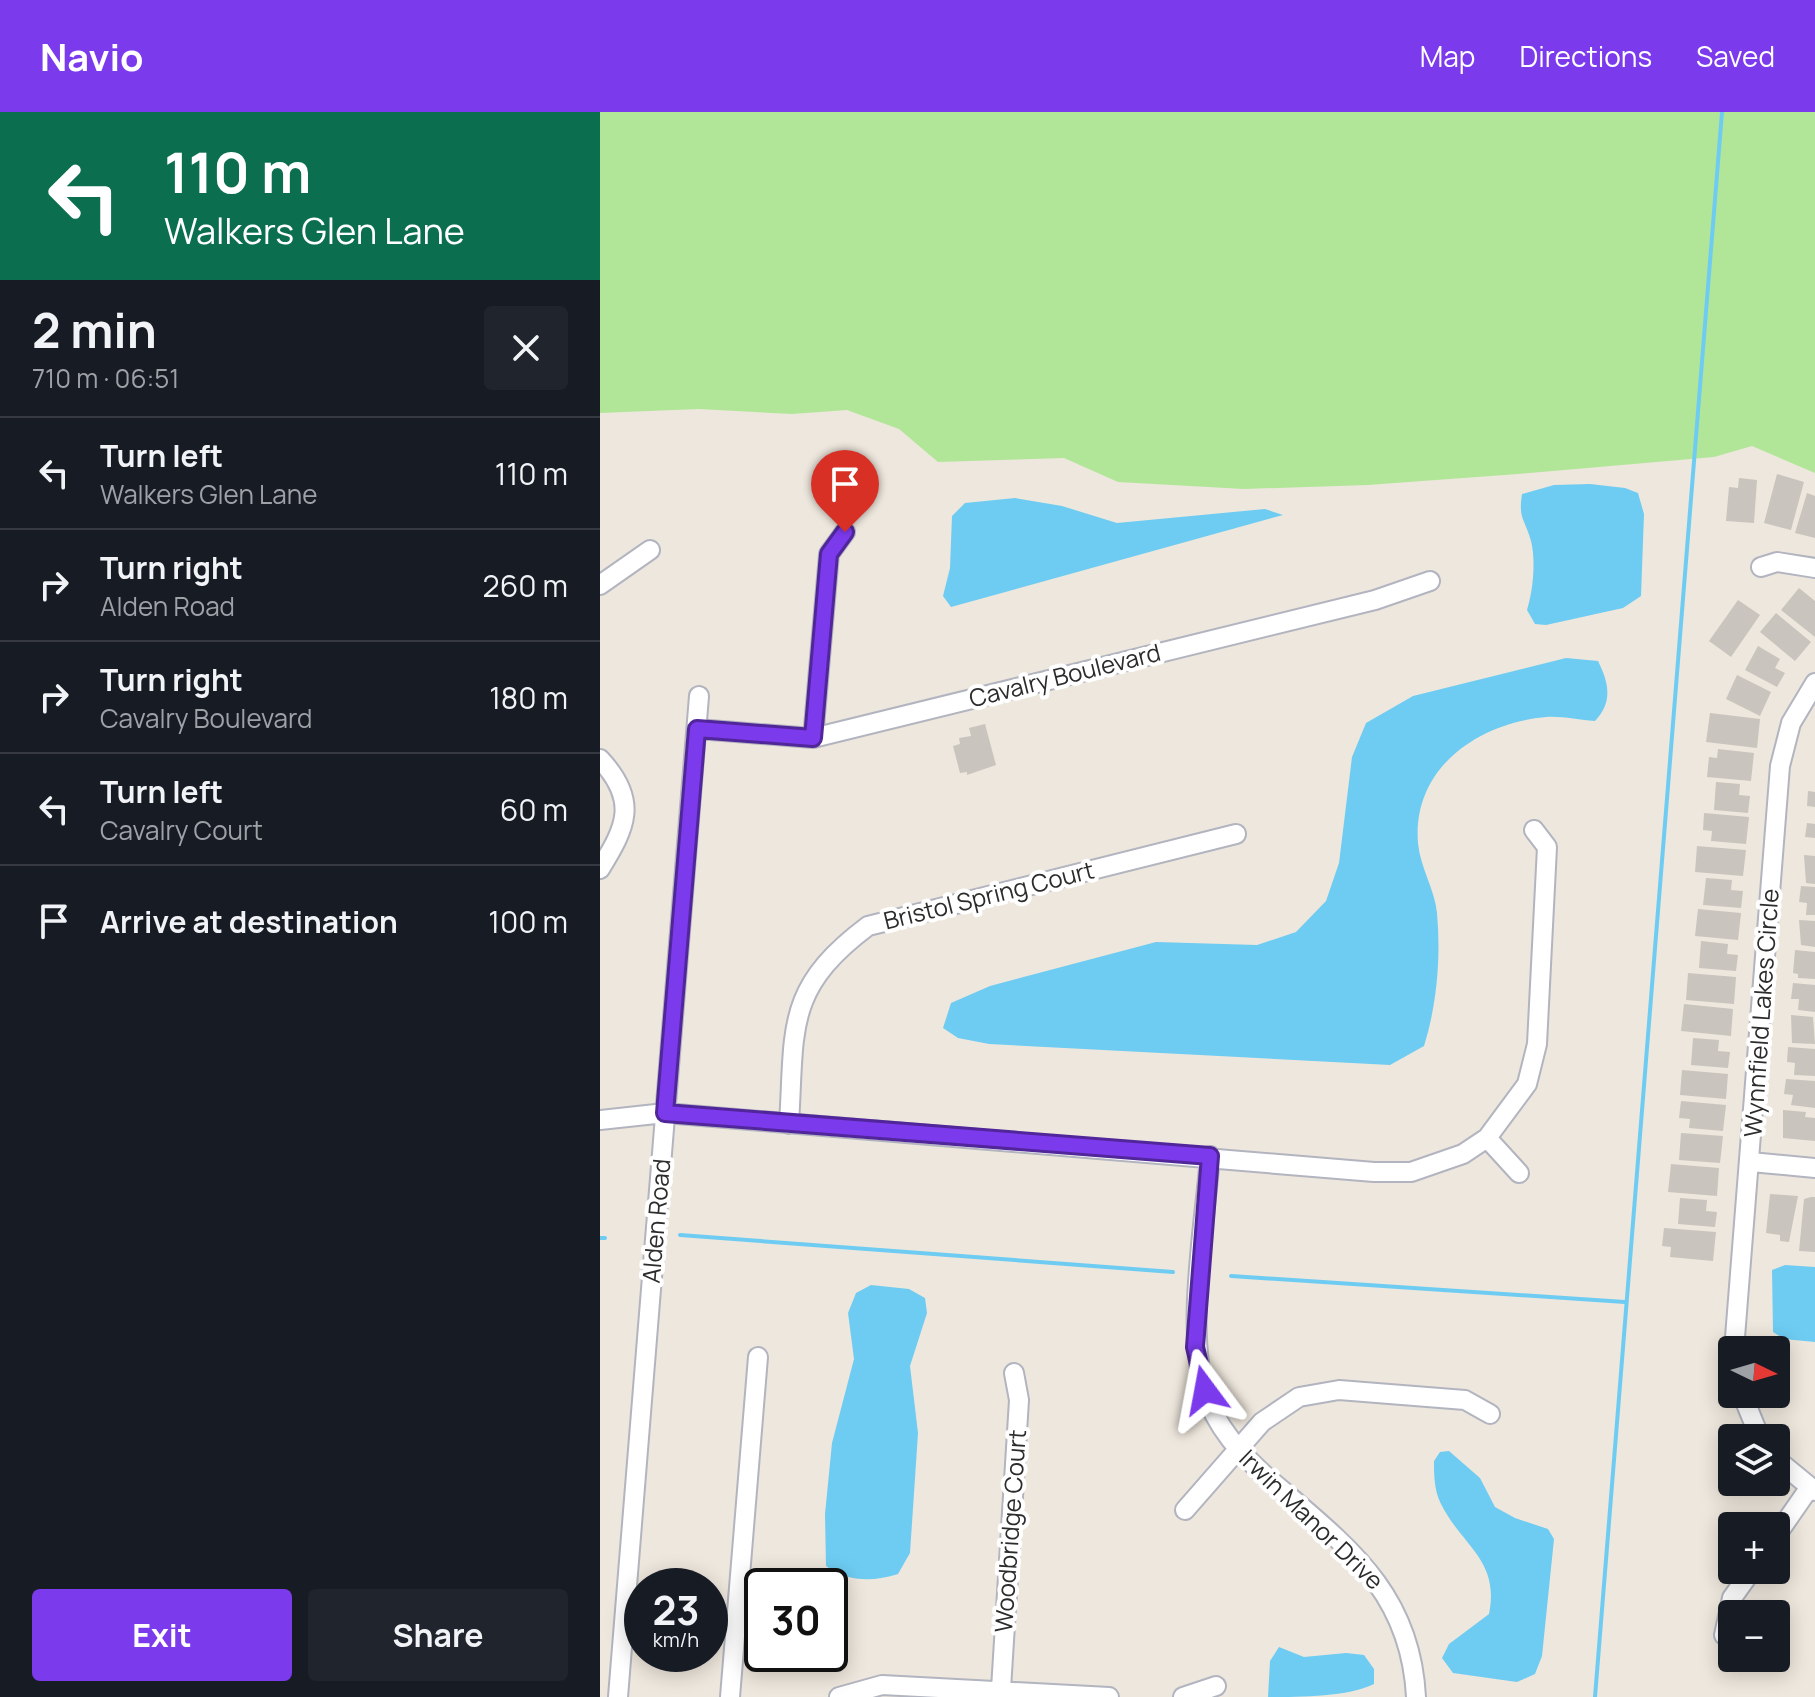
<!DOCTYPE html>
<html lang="en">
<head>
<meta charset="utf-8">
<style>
	body { margin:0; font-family:Manrope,sans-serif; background:#20242c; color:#f1f3f6; height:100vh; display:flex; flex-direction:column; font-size:30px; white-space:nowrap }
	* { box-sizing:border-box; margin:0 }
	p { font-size:26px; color:#9ea1a6 }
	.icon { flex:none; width:44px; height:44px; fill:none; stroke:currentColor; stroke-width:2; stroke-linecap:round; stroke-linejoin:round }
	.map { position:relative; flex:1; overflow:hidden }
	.sheet { display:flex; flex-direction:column; background:#171b24; width:600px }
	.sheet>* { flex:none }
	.banner { background:#0b6e4f; color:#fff; overflow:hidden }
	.needle { width:52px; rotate:95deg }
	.tools { position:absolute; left:1118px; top:1224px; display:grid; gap:16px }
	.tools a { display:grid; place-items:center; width:72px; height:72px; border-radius:8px; background:#171b24; box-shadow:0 4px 20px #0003; font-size:40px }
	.speed { position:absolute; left:24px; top:1456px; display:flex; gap:16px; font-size:40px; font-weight:700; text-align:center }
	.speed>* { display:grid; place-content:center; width:104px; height:104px; border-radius:50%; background:#171b24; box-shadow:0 4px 20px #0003; line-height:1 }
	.speed small { font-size:20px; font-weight:400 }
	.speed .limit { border:4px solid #111; border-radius:12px; background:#fff; color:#111 }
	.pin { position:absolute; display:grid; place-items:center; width:68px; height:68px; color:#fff; margin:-82px -34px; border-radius:50% 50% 50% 0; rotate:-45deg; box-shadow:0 0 8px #0007 }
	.pin .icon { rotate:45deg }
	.me { position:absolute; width:88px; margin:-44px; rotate:347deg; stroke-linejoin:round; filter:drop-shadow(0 0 6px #0008) }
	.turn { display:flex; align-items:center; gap:28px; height:168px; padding:0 32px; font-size:36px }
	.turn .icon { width:104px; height:104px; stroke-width:2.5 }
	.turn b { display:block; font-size:56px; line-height:68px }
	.round { display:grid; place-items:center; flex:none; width:84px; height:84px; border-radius:8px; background:#20242c }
	.headline { display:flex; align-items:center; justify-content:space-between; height:136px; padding:0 32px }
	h1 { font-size:48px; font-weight:700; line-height:60px }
	.action { display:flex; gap:16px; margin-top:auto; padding:16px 32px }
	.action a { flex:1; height:92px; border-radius:8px; background:#7c3aed; color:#fff; font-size:32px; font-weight:700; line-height:92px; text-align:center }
	.action a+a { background:#20242c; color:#f1f3f6 }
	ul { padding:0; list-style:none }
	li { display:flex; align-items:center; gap:24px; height:112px; padding:0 32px; border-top:2px solid #363941 }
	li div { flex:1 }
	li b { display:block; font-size:30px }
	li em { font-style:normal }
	header { display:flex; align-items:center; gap:48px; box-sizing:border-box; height:112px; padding:0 40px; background:#7c3aed; color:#fff }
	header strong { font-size:38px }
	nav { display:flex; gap:44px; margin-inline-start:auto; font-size:28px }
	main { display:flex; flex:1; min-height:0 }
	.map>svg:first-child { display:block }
	.green { fill:#b1e699 }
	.water { fill:#6eccf2 }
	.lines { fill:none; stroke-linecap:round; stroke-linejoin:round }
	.stream { stroke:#6eccf2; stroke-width:4 }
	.building { fill:#c9c4bd }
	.minor-casing { stroke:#b2b4bf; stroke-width:22 }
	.minor { stroke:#fff; stroke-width:18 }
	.route-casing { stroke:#51269a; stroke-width:20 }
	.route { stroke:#7c3aed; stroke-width:14 }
	.labels { text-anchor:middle; stroke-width:8; stroke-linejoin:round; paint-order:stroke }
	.street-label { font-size:24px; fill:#2c2c2c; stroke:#fff }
</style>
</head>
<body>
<header>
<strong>Navio</strong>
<nav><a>Map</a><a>Directions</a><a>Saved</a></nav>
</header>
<main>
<section class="sheet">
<div class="banner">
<div class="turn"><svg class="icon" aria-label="left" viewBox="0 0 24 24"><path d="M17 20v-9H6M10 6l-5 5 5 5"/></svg><div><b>110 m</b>Walkers Glen Lane</div></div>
</div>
<div class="headline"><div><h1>2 min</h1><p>710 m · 06:51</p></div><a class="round"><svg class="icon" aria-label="close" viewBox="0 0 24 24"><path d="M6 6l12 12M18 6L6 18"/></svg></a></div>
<ul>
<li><svg class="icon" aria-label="left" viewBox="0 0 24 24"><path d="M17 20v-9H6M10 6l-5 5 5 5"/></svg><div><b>Turn left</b><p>Walkers Glen Lane</p></div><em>110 m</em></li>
<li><svg class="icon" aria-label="right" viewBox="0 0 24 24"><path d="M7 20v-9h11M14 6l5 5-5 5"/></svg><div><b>Turn right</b><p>Alden Road</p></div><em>260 m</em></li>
<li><svg class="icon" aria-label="right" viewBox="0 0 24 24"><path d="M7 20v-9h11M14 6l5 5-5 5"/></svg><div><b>Turn right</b><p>Cavalry Boulevard</p></div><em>180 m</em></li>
<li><svg class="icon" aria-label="left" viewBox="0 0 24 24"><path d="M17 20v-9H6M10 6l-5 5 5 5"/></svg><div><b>Turn left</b><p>Cavalry Court</p></div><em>60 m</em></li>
<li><svg class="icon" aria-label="arrive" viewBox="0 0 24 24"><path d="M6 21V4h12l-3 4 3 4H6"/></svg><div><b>Arrive at destination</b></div><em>100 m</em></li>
</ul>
<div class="action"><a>Exit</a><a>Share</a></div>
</section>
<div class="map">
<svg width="1215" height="1585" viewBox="0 0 1215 1585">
	<rect width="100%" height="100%" fill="#eee7dd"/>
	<path class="green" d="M 0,0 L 1215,0 L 1215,361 L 1152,334 L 1114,345 L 918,362 L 768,373 L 644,377 L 518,370 L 464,346 L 338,350 L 299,317 L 247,298 L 192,302 L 99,297 L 0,301 Z"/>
	<path class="water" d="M 990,372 L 1025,376 L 1038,381 L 1044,402 L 1041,484 L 1023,496 L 946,513 L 935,512 L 927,498 C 933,479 936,449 931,429 C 925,407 918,407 922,382 L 954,373 Z
		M 415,386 L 462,394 L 517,411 L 665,397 L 683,403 L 351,495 L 343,484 L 350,456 L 352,404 L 365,391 Z
		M 966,546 L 998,549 C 1009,571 1013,590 995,609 C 979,608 962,604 946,605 C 878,611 812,656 818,731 C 820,755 835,778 837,801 C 841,846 837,892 824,934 L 790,953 L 389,932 L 358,926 L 343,916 L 351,891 L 390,874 L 556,830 L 657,833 L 696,820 L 726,789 L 739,751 L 752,645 L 766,611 L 813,584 Z
		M 1185,1153 L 1215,1155 L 1215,1230 L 1184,1227 L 1173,1220 L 1172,1158 Z
		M 271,1173 L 309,1177 L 325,1186 L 327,1201 L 310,1254 L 318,1321 L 310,1441 L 298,1462 C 273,1470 247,1470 226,1454 L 225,1402 L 232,1331 L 254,1247 L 248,1201 L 256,1181 Z
		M 849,1339 L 880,1366 L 895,1395 L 915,1406 L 948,1417 L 954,1427 L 942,1544 L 935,1562 L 917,1570 L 853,1561 L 842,1546 L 849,1532 L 889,1502 C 900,1448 862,1434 841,1392 C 834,1378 834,1363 834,1349 L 840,1340 Z
		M 679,1535 L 704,1545 L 746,1541 L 764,1543 L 774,1557 L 774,1572 C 747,1585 701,1585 668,1585 L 670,1549 Z"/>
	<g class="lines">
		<path class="stream" d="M 80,1123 L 573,1160
			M 0,1126 L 5,1126
			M 631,1164 L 1025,1190
			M 995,1585 L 1122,0"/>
	</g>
	<path class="building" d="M 1177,362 L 1204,370 L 1191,418 L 1164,411 Z
		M 1139,366 L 1157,368 L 1154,411 L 1126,409 L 1129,375 L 1138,376 Z
		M 1207,381 L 1215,384 L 1215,426 L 1195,421 Z
		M 1199,476 L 1215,489 L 1215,525 L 1181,498 Z
		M 1138,488 L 1160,503 L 1131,545 L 1109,529 Z
		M 1176,501 L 1211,530 L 1195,549 L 1160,520 Z
		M 1158,534 L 1180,547 L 1175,556 L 1185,561 L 1177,575 L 1145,558 Z
		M 1137,563 L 1171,580 L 1160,604 L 1126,587 Z
		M 1110,601 L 1160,607 L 1157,636 L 1106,630 Z
		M 385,612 L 396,653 L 367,663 L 367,660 L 360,661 L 353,634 L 360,632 L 359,626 L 371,624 L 369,616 Z
		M 1118,637 L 1154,641 L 1151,669 L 1107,665 L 1109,645 L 1117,646 Z
		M 1116,670 L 1140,672 L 1139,683 L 1150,684 L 1148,701 L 1114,698 Z
		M 1208,679 L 1215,680 L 1215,695 L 1207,694 Z
		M 1104,701 L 1149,705 L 1146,732 L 1111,729 L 1112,719 L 1103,718 Z
		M 1207,711 L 1215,712 L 1215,726 L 1205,725 Z
		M 1097,734 L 1146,738 L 1143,764 L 1095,760 Z
		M 1204,743 L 1215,744 L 1215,772 L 1206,771 Z
		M 1106,766 L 1132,768 L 1131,778 L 1143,779 L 1141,796 L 1103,793 Z
		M 1201,774 L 1215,775 L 1215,803 L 1206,803 L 1207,791 L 1199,790 Z
		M 1098,797 L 1141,801 L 1138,828 L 1095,824 Z
		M 1199,808 L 1215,809 L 1215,835 L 1201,833 Z
		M 1101,829 L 1128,832 L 1127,842 L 1138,843 L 1136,859 L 1099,856 Z
		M 1195,838 L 1215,840 L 1215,867 L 1198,866 L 1198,862 L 1193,861 Z
		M 1088,861 L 1136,865 L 1134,892 L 1086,888 Z
		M 1193,871 L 1215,873 L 1215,900 L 1198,898 L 1199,887 L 1191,887 Z
		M 1084,892 L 1133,897 L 1131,924 L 1081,919 Z
		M 1191,903 L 1213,905 L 1215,932 L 1192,931 Z
		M 1093,926 L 1119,928 L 1118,939 L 1130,940 L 1128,956 L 1091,953 Z
		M 1188,935 L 1215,937 L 1215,964 L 1194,963 L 1195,951 L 1187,950 Z
		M 1082,958 L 1128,962 L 1126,987 L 1080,983 Z
		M 1186,967 L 1215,969 L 1215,996 L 1191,993 L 1193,983 L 1184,982 Z
		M 1081,989 L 1126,993 L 1123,1019 L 1089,1016 L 1090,1007 L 1079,1006 Z
		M 1183,998 L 1206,1000 L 1205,1005 L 1215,1006 L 1215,1029 L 1183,1026 Z
		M 1081,1021 L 1123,1024 L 1120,1051 L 1079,1048 Z
		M 1071,1052 L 1119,1056 L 1117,1084 L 1068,1080 Z
		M 1170,1082 L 1198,1084 L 1189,1130 L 1180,1129 L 1180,1123 L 1166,1121 Z
		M 1211,1085 L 1215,1085 L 1215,1140 L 1199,1139 L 1204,1087 Z
		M 1080,1086 L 1107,1088 L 1106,1099 L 1117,1100 L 1115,1115 L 1078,1112 Z
		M 1064,1116 L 1116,1120 L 1113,1149 L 1070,1145 L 1071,1135 L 1062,1134 Z"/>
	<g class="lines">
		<defs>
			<path id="minor" d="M 1161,455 L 1177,450 L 1215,456
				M 0,473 L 50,438
				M 97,617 L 213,626 L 775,488 L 830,469
				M 213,626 L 229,442 L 245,420
				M 0,647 C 39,689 26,715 0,757
				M 0,1008 L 65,1001 L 774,1060 L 811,1060 L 863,1042 L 887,1026 L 927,972 L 937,932 L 947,735 L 934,718
				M 189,1012 C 195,917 184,877 268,814 L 636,722
				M 887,1026 L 919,1061
				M 610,1044 C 605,1113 583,1228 609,1291 C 624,1327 653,1354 683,1379 C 753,1439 811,1485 816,1585
				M 1151,1050 L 1215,1056
				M 1134,1238 L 1180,654 L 1191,611 L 1215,571
				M 1142,1282 L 1160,1326
				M 1176,1347 L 1215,1379
				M 585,1398 L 662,1310 L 699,1285 L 739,1278 L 865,1288 L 890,1302
				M 1176,1424 L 1210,1375
				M 1124,1523 L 1132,1486 L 1152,1458
				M 401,1577 L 419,1288 L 414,1261
				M 18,1585 L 99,584
				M 130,1585 L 158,1245
				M 239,1585 L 282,1573 L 509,1585
				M 583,1585 L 616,1574"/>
		</defs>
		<use href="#minor" class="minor-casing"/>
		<use href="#minor" class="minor"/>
	</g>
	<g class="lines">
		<defs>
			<path id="route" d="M 245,420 L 229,442 L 213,626 L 97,617 L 65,1001 L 610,1044 L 595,1235 L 605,1278"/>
		</defs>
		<use href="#route" class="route-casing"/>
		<use href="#route" class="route"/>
	</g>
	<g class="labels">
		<g class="street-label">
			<text transform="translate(465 564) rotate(-14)" y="8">Cavalry Boulevard</text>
			<text transform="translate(389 784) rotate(-14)" y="8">Bristol Spring Court</text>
			<text transform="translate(1162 901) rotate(-86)" y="8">Wynnfield Lakes Circle</text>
			<text transform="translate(57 1109) rotate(-85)" y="8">Alden Road</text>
			<text transform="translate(711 1408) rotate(44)" y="8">Irwin Manor Drive</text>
			<text transform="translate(411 1419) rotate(-86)" y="8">Woodbridge Court</text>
		</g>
	</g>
</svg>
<div class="tools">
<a><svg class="needle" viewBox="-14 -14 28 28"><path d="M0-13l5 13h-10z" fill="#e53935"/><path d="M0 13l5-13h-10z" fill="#9ea1a6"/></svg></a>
<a><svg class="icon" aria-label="layers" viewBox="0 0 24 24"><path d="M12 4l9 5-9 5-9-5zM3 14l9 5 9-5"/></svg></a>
<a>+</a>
<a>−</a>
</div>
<div class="speed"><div>23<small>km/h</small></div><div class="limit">30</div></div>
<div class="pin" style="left:245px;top:420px;background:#d93025"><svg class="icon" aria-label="arrive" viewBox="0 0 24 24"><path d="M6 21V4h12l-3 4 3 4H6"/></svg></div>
<svg class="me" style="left:605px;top:1278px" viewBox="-20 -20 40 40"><path d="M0-17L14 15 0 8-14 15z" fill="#7c3aed" stroke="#fff" stroke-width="4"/></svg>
</div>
</main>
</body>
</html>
